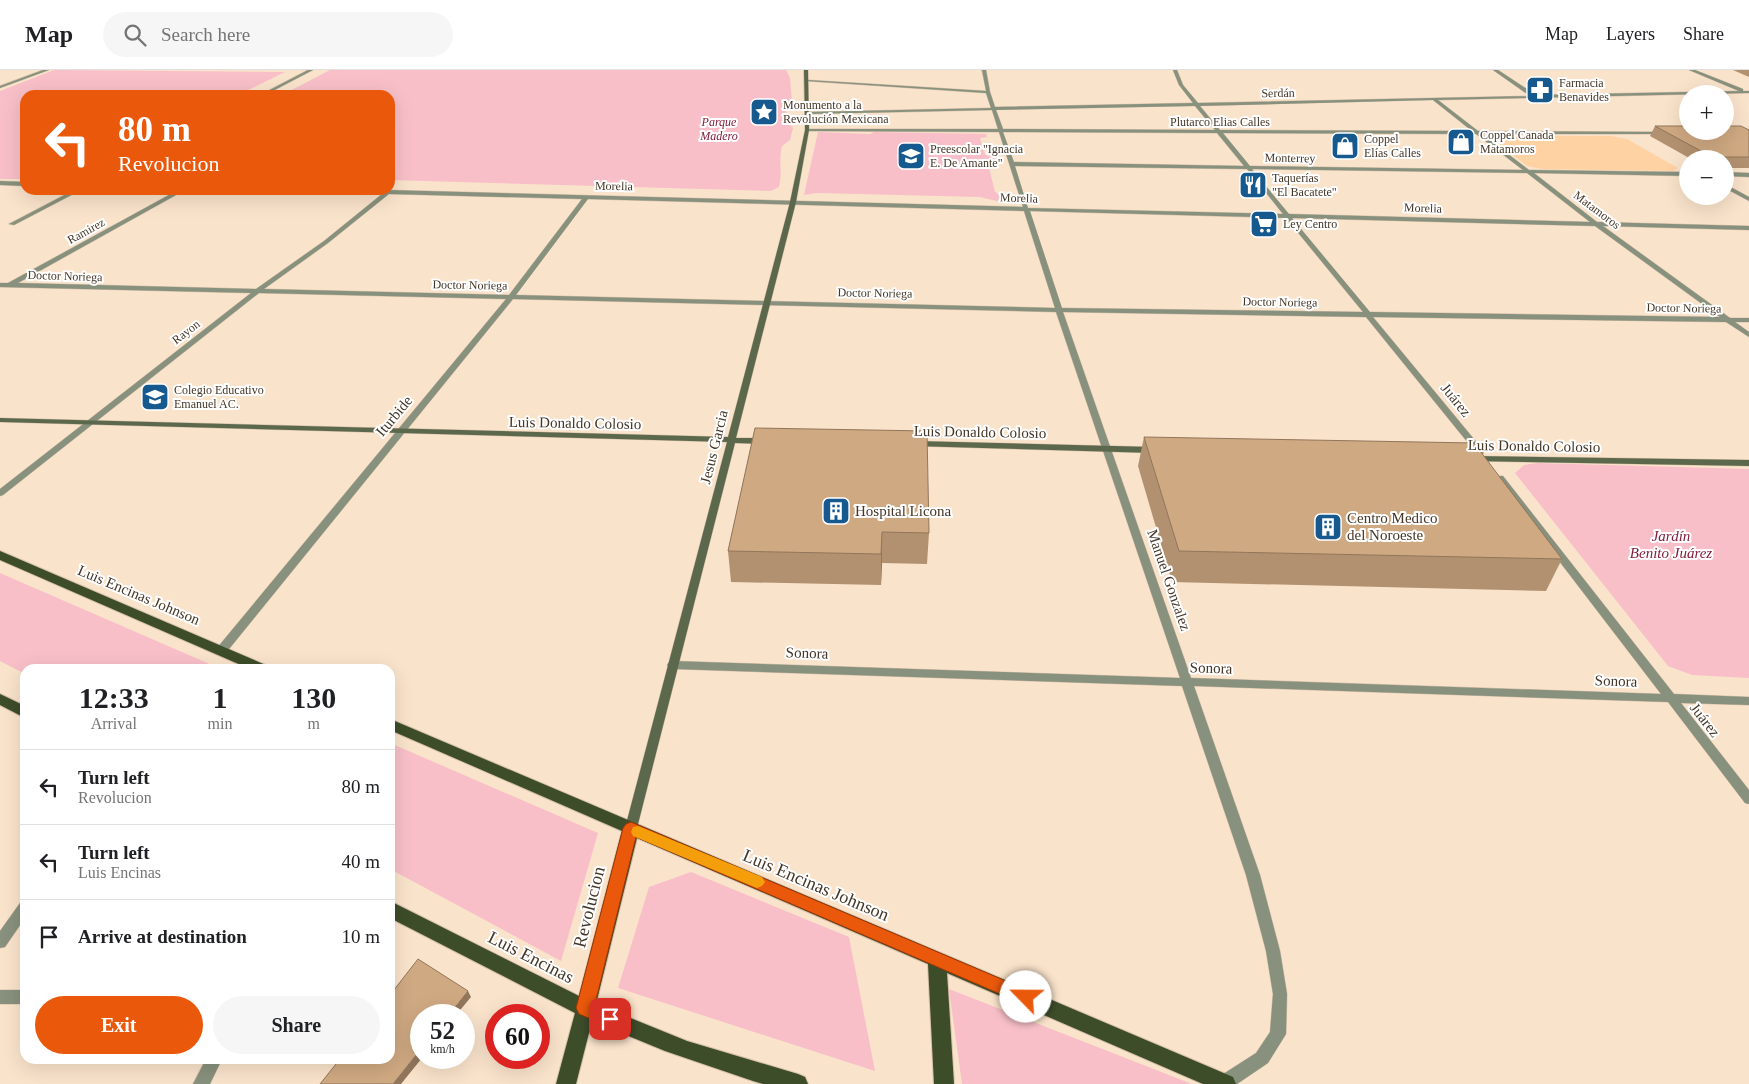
<!DOCTYPE html>
<html lang="en">
<head>
<meta charset="utf-8">
<style>
	body { margin:0; font-family:"Times New Roman",serif; background:#f6f6f6; color:#202124; height:100vh; display:flex; flex-direction:column; font-size:19px; white-space:nowrap }
	* { box-sizing:border-box; margin:0 }
	p { font-size:16px; color:#757577 }
	.icon { flex:none; width:28px; height:28px; fill:none; stroke:currentColor; stroke-width:2; stroke-linecap:round; stroke-linejoin:round }
	.map { position:relative; flex:1; overflow:hidden }
	.side { position:absolute; left:20px; top:594px; width:375px; height:400px; display:flex; flex-direction:column; background:#fff; border-radius:15px; box-shadow:0 5px 20px #0002 }
	.side>* { flex:none }
	.hud { position:absolute; left:20px; top:20px; width:375px; height:105px; border-radius:15px; box-shadow:0 5px 20px #0002; background:#ea580c; color:#fff; overflow:hidden }
	.tools { position:absolute; left:1679px; top:15px; display:grid; gap:10px }
	.tools a { display:grid; place-items:center; width:55px; height:55px; border-radius:50%; background:#fff; box-shadow:0 5px 20px #0002; font-size:25px }
	.speed { position:absolute; left:410px; top:934px; display:flex; gap:10px; font-size:25px; font-weight:700; text-align:center }
	.speed>* { display:grid; place-content:center; width:65px; height:65px; border-radius:50%; background:#fff; box-shadow:0 5px 20px #0002; line-height:1 }
	.speed small { font-size:12px; font-weight:400 }
	.speed .limit { border:8px solid #d22; background:#fff; color:#111 }
	.pin { position:absolute; display:grid; place-items:center; width:42px; height:42px; color:#fff; margin:-21px; border-radius:10px; box-shadow:0 2px 8px #0006 }
	.me { position:absolute; width:55px; margin:-28px; rotate:293deg; stroke-linejoin:round; filter:drop-shadow(0 0 4px #0008) }
	.turn { display:flex; align-items:center; gap:18px; height:105px; padding:0 15px; font-size:22px }
	.turn .icon { width:65px; height:65px; stroke-width:2.5 }
	.turn b { display:block; font-size:35px; line-height:42px }
	.eta { display:flex; justify-content:space-evenly; align-items:center; height:85px; text-align:center }
	.eta b { font-size:30px; font-weight:700; line-height:35px }
	.button { display:flex; gap:10px; margin-top:auto; padding:10px 15px }
	.button a { flex:1; height:58px; border-radius:30px; background:#ea580c; color:#fff; font-size:20px; font-weight:700; line-height:58px; text-align:center }
	.button a+a { background:#f6f6f6; color:#202124 }
	ul { padding:0; list-style:none }
	li { display:flex; align-items:center; gap:15px; height:75px; padding:0 15px; border-top:1px solid #e0e0e0 }
	li div { flex:1 }
	li b { display:block; font-size:19px }
	li em { font-style:normal }
	header { display:flex; align-items:center; gap:30px; box-sizing:border-box; height:70px; padding:0 25px; background:#fff; border-bottom:1px solid #e0e0e0 }
	header strong { font-size:24px }
	nav { display:flex; gap:28px; margin-inline-start:auto; font-size:18px }
	.search { width:350px; height:45px; background:#f6f6f6; display:flex; align-items:center; gap:12px; box-sizing:border-box; padding:0 18px; border-radius:28px; color:#757577; font-size:19px }
	.map>svg:first-child { display:block }
	.built { fill:#fed2a3 }
	.green { fill:#f8bfc8 }
	.lines { fill:none; stroke-linecap:round; stroke-linejoin:round }
	.street-casing { stroke:#d6c0aa; stroke-width:1 }
	.secondary-casing { stroke:#d6c0aa; stroke-width:1 }
	.primary-casing { stroke:#d6c0aa; stroke-width:2 }
	.street { fill:#88917d; fill-rule:evenodd }
	.secondary { fill:#5c684c; fill-rule:evenodd }
	.primary { fill:#3d4c29; fill-rule:evenodd }
	.wall { fill:#b29170 }
	.shaded-wall { fill:#91765b }
	.building { fill:#cfa982; stroke:#91765b }
	.route { fill:#ea580c; stroke:#983908 }
	.slow { fill:#f59e0b }
	.labels { text-anchor:middle; stroke-width:4; stroke-linejoin:round; paint-order:stroke }
	.far-poi-label { font-size:12px; fill:#453626; stroke:#fff; text-anchor:start }
	.far-street-label { font-size:12px; fill:#453626; stroke:#fff }
	.far-park-label { font-size:12px; font-style:italic; fill:#841d3d; stroke:#fff }
	.street-label { font-size:15px; fill:#453626; stroke:#fff }
	.poi-label { font-size:15px; fill:#453626; stroke:#fff; text-anchor:start }
	.park-label { font-size:15px; font-style:italic; fill:#841d3d; stroke:#fff }
	.near-street-label { font-size:18px; fill:#453626; stroke:#fff }
</style>
</head>
<body>
<header>
<strong>Map</strong>
<div class="search"><svg class="icon" aria-label="search" viewBox="0 0 24 24"><circle cx="10" cy="10" r="6"/><path d="M15 15l6 6"/></svg>Search here</div>
<nav><a>Map</a><a>Layers</a><a>Share</a></nav>
</header>
<div class="map">
<svg width="1749" height="1014" viewBox="0 0 1749 1014">
	<rect width="100%" height="100%" fill="#fae3cb"/>
	<path class="built" d="M 1501,66 L 1610,66 L 1627,69 L 1678,98 L 1673,101 L 1542,99 L 1527,96 L 1492,69 Z"/>
	<path class="green" d="M 54,0 L 285,2 L 238,25 L 25,25 L 25,109 L 0,109 L 0,21 Z
		M 330,0 L 786,0 L 790,8 L 792,31 L 786,38 L 787,51 L 793,58 L 790,70 L 782,76 C 778,93 783,101 779,117 L 771,121 L 390,110 L 390,25 L 282,25 Z
		M 818,62 L 870,64 L 874,62 L 986,64 L 987,67 L 980,68 L 985,85 L 994,87 L 998,99 L 989,98 L 995,122 L 1003,126 L 1005,133 L 980,127 L 817,123 L 804,125 Z
		M 1537,393 L 1749,399 L 1749,608 L 1692,605 L 1668,596 L 1515,403 L 1524,395 Z
		M 0,503 L 221,599 L 25,599 L 25,604 L 0,591 Z
		M 390,673 L 598,763 L 561,891 L 390,799 Z
		M 691,802 L 849,867 L 875,1001 L 618,918 L 649,817 Z
		M 949,919 L 1192,1014 L 962,1014 Z"/>
	<g class="lines">
		<defs>
			<path id="street" d="M 43,0 L 49,0 L 0,18 L 0,16 Z
				M 308,0 L 313,0 L 265,25 L 260,25 Z
				M 982,0 L 986,0 L 990,22 L 995,37 L 1193,33 L 1179,15 L 1173,0 L 1177,0 L 1183,15 L 1198,33 L 1530,26 L 1493,0 L 1498,0 L 1536,25 L 1739,21 L 1689,0 L 1695,0 L 1743,19 L 1743,21 L 1749,21 L 1749,23 L 1438,30 L 1478,61 L 1668,62 L 1666,64 L 1482,64 L 1529,100 L 1688,102 L 1688,106 L 1534,103 L 1597,152 L 1749,156 L 1749,160 L 1603,156 L 1730,248 L 1749,248 L 1749,252 L 1735,252 L 1749,262 L 1749,267 L 1726,252 L 1373,247 L 1483,380 L 1484,382 L 1483,384 L 1477,384 L 1366,247 L 1063,242 L 1191,608 L 1661,624 L 1497,410 L 1496,408 L 1497,406 L 1503,406 L 1674,624 L 1749,627 L 1749,635 L 1681,633 L 1749,720 L 1749,734 L 1745,733 L 1668,632 L 1194,616 L 1260,805 L 1280,881 L 1287,924 L 1286,964 L 1268,993 L 1237,1014 L 1215,1014 L 1217,1008 L 1256,983 L 1270,962 L 1273,924 L 1266,881 L 1246,805 L 1182,616 L 673,599 L 669,598 L 667,595 L 669,592 L 673,591 L 1180,608 L 1056,242 L 513,229 L 225,584 L 217,584 L 216,581 L 217,578 L 506,229 L 259,223 L 3,425 L 0,426 L 0,419 L 251,223 L 0,217 L 0,213 L 8,213 L 178,120 L 185,120 L 18,213 L 256,219 L 324,171 L 382,124 L 287,122 L 284,120 L 388,120 L 1023,137 L 999,62 L 807,61 L 805,60 L 807,59 L 998,59 L 992,40 L 808,44 L 806,43 L 808,42 L 991,38 L 986,23 L 806,11 L 808,10 L 986,21 ZM 1433,30 L 1472,61 L 1220,60 L 1200,36 ZM 1195,36 L 1215,60 L 1003,59 L 996,40 ZM 1003,62 L 1217,63 L 1244,96 L 1014,92 ZM 1223,63 L 1476,64 L 1523,100 L 1250,96 ZM 1015,96 L 1247,99 L 1283,144 L 1028,138 ZM 1252,99 L 1527,103 L 1590,152 L 1289,144 ZM 389,124 L 582,129 L 509,225 L 264,219 L 328,173 ZM 588,129 L 1024,141 L 1055,238 L 516,225 ZM 1030,141 L 1286,148 L 1363,242 L 1062,238 ZM 1292,148 L 1595,156 L 1720,247 L 1370,242 Z
				M 1725,102 L 1749,103 L 1749,107 L 1725,106 Z
				M 0,111 L 25,112 L 25,116 L 0,115 Z
				M 1725,114 L 1749,127 L 1749,131 L 1725,118 Z
				M 74,120 L 81,120 L 14,155 L 9,154 Z
				M 25,831 L 25,848 L 5,877 L 0,878 L 0,861 L 20,833 Z
				M 0,920 L 25,920 L 25,934 L 0,934 Z
				M 206,989 L 222,989 L 210,1014 L 193,1014 Z"/>
			<path id="secondary" d="M 804,0 L 808,0 L 809,60 L 796,132 L 736,368 L 766,368 L 770,371 L 766,374 L 735,373 L 636,762 L 631,763 L 626,762 L 625,758 L 727,372 L 0,352 L 0,348 L 728,367 L 790,132 L 805,60 Z
				M 915,371 L 1153,377 L 1157,380 L 1153,383 L 912,376 L 912,372 Z
				M 1473,386 L 1749,390 L 1749,396 L 1470,391 L 1469,389 Z"/>
			<path id="primary" d="M 0,481 L 268,596 L 270,599 L 250,599 L 0,490 Z
				M 0,624 L 25,636 L 25,648 L 0,635 Z
				M 390,649 L 1233,1007 L 1236,1014 L 1203,1014 L 947,903 L 954,1014 L 934,1014 L 928,894 L 637,768 L 596,934 L 687,971 L 798,1004 L 805,1007 L 808,1014 L 763,1014 L 753,1011 L 665,981 L 592,951 L 576,1014 L 556,1014 L 575,943 L 390,848 L 390,831 L 579,926 L 622,761 L 390,660 Z"/>
		</defs>
		<use href="#street" class="street-casing"/>
		<use href="#secondary" class="secondary-casing"/>
		<use href="#primary" class="primary-casing"/>
		<use href="#street" class="street"/>
		<use href="#secondary" class="secondary"/>
		<use href="#primary" class="primary"/>
	</g>
	<path class="wall" d="M 1733,0 L 1749,0 L 1749,7 Z
		M 1655,56 L 1749,60 L 1749,98 L 1725,98 L 1725,89 L 1691,89 L 1650,66 Z
		M 755,358 L 929,463 L 927,494 L 882,493 L 881,515 L 731,512 L 728,481 Z
		M 1144,367 L 1562,489 L 1546,521 L 1172,512 L 1138,396 Z"/>
	<path class="shaded-wall" d="M 882,462 L 882,493 L 881,515 L 881,484 Z
		M 468,921 L 471,927 L 456,945 L 449,945 Z
		M 421,979 L 421,988 L 422,988 L 401,1014 L 393,1014 Z"/>
	<path class="building" d="M 1655,56 L 1688,56 L 1688,61 L 1725,61 L 1725,56 L 1741,56 L 1749,60 L 1749,87 L 1712,87 Z
		M 755,358 L 927,361 L 929,463 L 882,462 L 881,484 L 728,481 Z
		M 1144,367 L 1474,373 L 1562,489 L 1179,481 Z
		M 418,889 L 468,921 L 449,945 L 421,945 L 421,979 L 393,1014 L 320,1014 L 340,989 L 390,989 L 390,925 Z"/>
	<path class="route" d="M 631,752 L 1032,922 L 1035,927 L 1032,933 L 1026,935 L 1021,933 L 636,767 L 595,934 L 616,943 L 618,949 L 616,955 L 610,957 L 579,944 L 576,938 L 623,758 L 626,754 Z"/>
	<path class="slow" d="M 638,756 L 762,807 L 765,812 L 762,816 L 757,818 L 633,766 L 631,762 L 633,757 Z"/>
	<defs>
		<symbol id="pharmacy-square" viewBox="-11 -11 22 22"><rect x="-9" y="-9" width="18" height="18" rx="4" fill="#16598e" stroke="#fff"/><path d="M-2-6h4v4h4v4h-4v4h-4v-4h-4v-4h4Z" fill="#fff"/></symbol>
		<symbol id="sight-square" viewBox="-11 -11 22 22"><rect x="-9" y="-9" width="18" height="18" rx="4" fill="#16598e" stroke="#fff"/><path d="M0-6L1.8-2.2L6-1.7L2.9 1.2L3.7 5.4L0 3.3L-3.7 5.4L-2.9 1.2L-6-1.7L-1.8-2.2Z" fill="#fff"/></symbol>
		<symbol id="shop-square" viewBox="-11 -11 22 22"><rect x="-9" y="-9" width="18" height="18" rx="4" fill="#16598e" stroke="#fff"/><path d="M-5-2.5h2.3a2.7 3.5 0 0 1 5.4 0H5L5.5 6h-11ZM-1.5-2.5h3a1.5 2.3 0 0 0-3 0Z" fill="#fff"/></symbol>
		<symbol id="school-square" viewBox="-11 -11 22 22"><rect x="-9" y="-9" width="18" height="18" rx="4" fill="#16598e" stroke="#fff"/><path d="M0-5L7-2L0 1L-7-2ZM-4 1L0 2.5L4 1V4Q0 6-4 4Z" fill="#fff"/></symbol>
		<symbol id="restaurant-square" viewBox="-11 -11 22 22"><rect x="-9" y="-9" width="18" height="18" rx="4" fill="#16598e" stroke="#fff"/><path d="M-5-6h1v4h1v-4h1v4h1v-4h1v5L-1.5 .5V6h-2V.5L-5-1ZM5-6V6H3V1.5H1.5Q1.5-4 5-6Z" fill="#fff"/></symbol>
		<symbol id="supermarket-square" viewBox="-11 -11 22 22"><rect x="-9" y="-9" width="18" height="18" rx="4" fill="#16598e" stroke="#fff"/><path d="M-6-5.5h2.5l.6 2H6L4.5 2H-2.5L-4.4-4H-6ZM-1.5 3.2a1.3 1.3 0 1 0 .1 0ZM3 3.2a1.3 1.3 0 1 0 .1 0Z" fill="#fff"/></symbol>
		<symbol id="building-square" viewBox="-11 -11 22 22"><rect x="-9" y="-9" width="18" height="18" rx="4" fill="#16598e" stroke="#fff"/><path d="M-4-6H4V6H1V3H-1V6H-4ZM-2.5-4.3h1.7v1.8h-1.7ZM.8-4.3h1.7v1.8H.8ZM-2.5-1h1.7V.8h-1.7ZM.8-1h1.7V.8H.8Z" fill="#fff"/></symbol>
	</defs>
	<g fill-rule="evenodd">
		<use href="#pharmacy-square" x="1524" y="4" width="32" height="32"/>
		<use href="#sight-square" x="748" y="26" width="32" height="32"/>
		<use href="#shop-square" x="1445" y="56" width="32" height="32"/>
		<use href="#shop-square" x="1329" y="60" width="32" height="32"/>
		<use href="#school-square" x="895" y="70" width="32" height="32"/>
		<use href="#restaurant-square" x="1237" y="99" width="32" height="32"/>
		<use href="#supermarket-square" x="1248" y="138" width="32" height="32"/>
		<use href="#school-square" x="139" y="311" width="32" height="32"/>
		<use href="#building-square" x="820" y="425" width="32" height="32"/>
		<use href="#building-square" x="1312" y="441" width="32" height="32"/>
	</g>
	<g class="labels">
		<g class="far-poi-label">
			<text x="1559" y="17">Farmacia<tspan x="1559" dy="14">Benavides</tspan></text>
			<text x="783" y="39">Monumento a la<tspan x="783" dy="14">Revolución Mexicana</tspan></text>
			<text x="1480" y="69">Coppel Canada<tspan x="1480" dy="14">Matamoros</tspan></text>
			<text x="1364" y="73">Coppel<tspan x="1364" dy="14">Elías Calles</tspan></text>
			<text x="930" y="83">Preescolar "Ignacia<tspan x="930" dy="14">E. De Amante"</tspan></text>
			<text x="1272" y="112">Taquerías<tspan x="1272" dy="14">"El Bacatete"</tspan></text>
			<text x="1283" y="158">Ley Centro</text>
			<text x="174" y="324">Colegio Educativo<tspan x="174" dy="14">Emanuel AC.</tspan></text>
		</g>
		<g class="far-street-label">
			<text transform="translate(1278 23) rotate(-1)" y="4">Serdán</text>
			<text x="1220" y="56">Plutarco Elias Calles</text>
			<text transform="translate(1290 88) rotate(1)" y="4">Monterrey</text>
			<text transform="translate(614 116) rotate(1)" y="4">Morelia</text>
			<text transform="translate(1019 128) rotate(2)" y="4">Morelia</text>
			<text transform="translate(1423 138) rotate(2)" y="4">Morelia</text>
			<text transform="translate(1597 140) rotate(37)" y="4">Matamoros</text>
			<text transform="translate(86 161) rotate(-29)" y="4">Ramirez</text>
			<text transform="translate(65 206) rotate(2)" y="4">Doctor Noriega</text>
			<text transform="translate(470 215) rotate(1)" y="4">Doctor Noriega</text>
			<text transform="translate(875 223) rotate(1)" y="4">Doctor Noriega</text>
			<text transform="translate(1280 232) rotate(1)" y="4">Doctor Noriega</text>
			<text transform="translate(1684 238) rotate(1)" y="4">Doctor Noriega</text>
			<text transform="translate(186 262) rotate(-38)" y="4">Rayon</text>
		</g>
		<g class="far-park-label">
			<text x="719" y="56">Parque<tspan x="719" dy="14">Madero</tspan></text>
		</g>
		<g class="street-label">
			<text transform="translate(1456 330) rotate(51)" y="5">Juárez</text>
			<text transform="translate(394 346) rotate(-50)" y="5">Iturbide</text>
			<text transform="translate(575 353) rotate(1)" y="5">Luis Donaldo Colosio</text>
			<text transform="translate(980 362) rotate(1)" y="5">Luis Donaldo Colosio</text>
			<text transform="translate(1534 376) rotate(1)" y="5">Luis Donaldo Colosio</text>
			<text transform="translate(714 377) rotate(-76)" y="5">Jesus Garcia</text>
			<text transform="translate(1169 510) rotate(71)" y="5">Manuel Gonzalez</text>
			<text transform="translate(139 525) rotate(23)" y="5">Luis Encinas Johnson</text>
			<text transform="translate(807 583) rotate(2)" y="5">Sonora</text>
			<text transform="translate(1211 598) rotate(2)" y="5">Sonora</text>
			<text transform="translate(1616 611) rotate(2)" y="5">Sonora</text>
			<text transform="translate(1705 650) rotate(52)" y="5">Juárez</text>
		</g>
		<g class="poi-label">
			<text x="855" y="446">Hospital Licona</text>
			<text x="1347" y="453">Centro Medico<tspan x="1347" dy="17">del Noroeste</tspan></text>
		</g>
		<g class="park-label">
			<text x="1671" y="471">Jardín<tspan x="1671" dy="17">Benito Juárez</tspan></text>
		</g>
		<g class="near-street-label">
			<text transform="translate(816 815) rotate(23)" y="6">Luis Encinas Johnson</text>
			<text transform="translate(589 837) rotate(-76)" y="6">Revolucion</text>
			<text transform="translate(531 887) rotate(27)" y="6">Luis Encinas</text>
		</g>
	</g>
</svg>
<div class="tools">
<a>+</a>
<a>−</a>
</div>
<div class="speed"><div>52<small>km/h</small></div><div class="limit">60</div></div>
<div class="pin" style="left:610px;top:949px;background:#d93025"><svg class="icon" aria-label="arrive" viewBox="0 0 24 24"><path d="M6 21V4h12l-3 4 3 4H6"/></svg></div>
<svg class="me" style="left:1026px;top:927px" viewBox="-20 -20 40 40"><circle r="19" fill="#fff"/><path d="M0-13L10 11 0 6-10 11z" fill="#ea580c"/></svg>
<div class="hud">
<div class="turn"><svg class="icon" aria-label="left" viewBox="0 0 24 24"><path d="M17 20v-9H6M10 6l-5 5 5 5"/></svg><div><b>80 m</b>Revolucion</div></div>
</div>
<section class="side">
<div class="eta">
<div><b>12:33</b><p>Arrival</p></div>
<div><b>1</b><p>min</p></div>
<div><b>130</b><p>m</p></div>
</div>
<ul>
<li><svg class="icon" aria-label="left" viewBox="0 0 24 24"><path d="M17 20v-9H6M10 6l-5 5 5 5"/></svg><div><b>Turn left</b><p>Revolucion</p></div><em>80 m</em></li>
<li><svg class="icon" aria-label="left" viewBox="0 0 24 24"><path d="M17 20v-9H6M10 6l-5 5 5 5"/></svg><div><b>Turn left</b><p>Luis Encinas</p></div><em>40 m</em></li>
<li><svg class="icon" aria-label="arrive" viewBox="0 0 24 24"><path d="M6 21V4h12l-3 4 3 4H6"/></svg><div><b>Arrive at destination</b></div><em>10 m</em></li>
</ul>
<div class="button"><a>Exit</a><a>Share</a></div>
</section>
</div>
</body>
</html>
